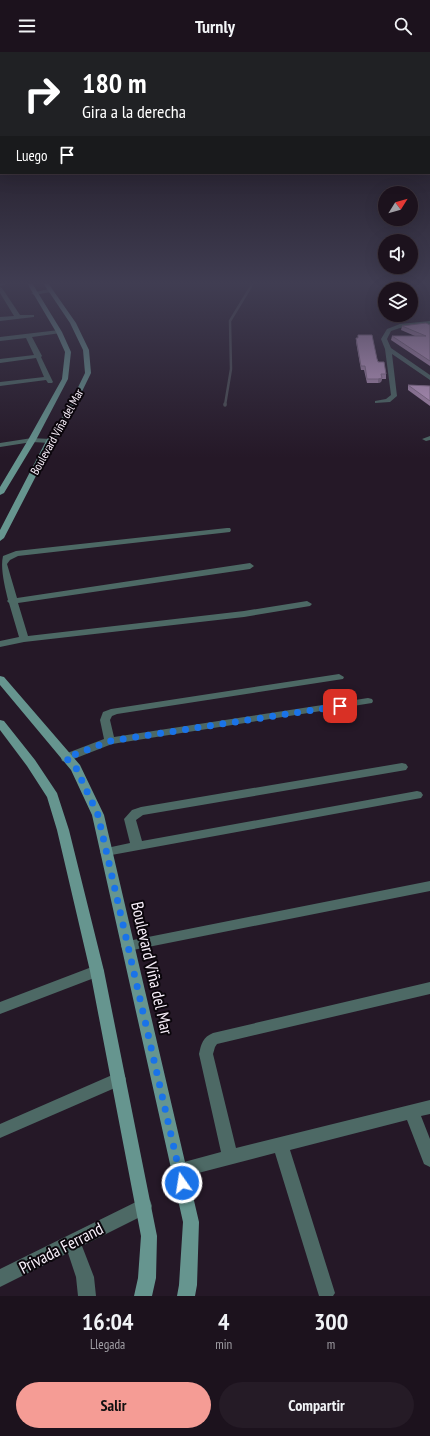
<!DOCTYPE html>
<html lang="es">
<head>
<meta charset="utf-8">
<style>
	body { margin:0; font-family:"PT Sans Narrow",sans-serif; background:#251b26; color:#f1f3f6; height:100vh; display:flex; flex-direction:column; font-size:15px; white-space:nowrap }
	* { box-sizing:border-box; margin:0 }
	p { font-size:13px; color:#a09ea4 }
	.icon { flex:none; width:22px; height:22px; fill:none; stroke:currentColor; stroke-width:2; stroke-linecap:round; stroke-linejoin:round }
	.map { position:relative; height:1244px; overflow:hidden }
	.side { display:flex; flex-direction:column; background:#1c121d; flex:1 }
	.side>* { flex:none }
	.banner { position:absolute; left:0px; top:0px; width:430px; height:122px; box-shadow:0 4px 16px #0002,0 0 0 1px #3a323b; background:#202124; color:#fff; overflow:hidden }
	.needle { width:26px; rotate:53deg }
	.buttons { position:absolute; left:378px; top:134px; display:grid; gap:8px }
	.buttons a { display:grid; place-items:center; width:40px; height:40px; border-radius:50%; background:#1c121d; box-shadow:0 4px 16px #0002,0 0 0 1px #3a323b; font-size:20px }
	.pin { position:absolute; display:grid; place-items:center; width:34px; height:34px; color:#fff; margin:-17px; border-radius:8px; box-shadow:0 2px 6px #0006 }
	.me { position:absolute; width:44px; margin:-22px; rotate:347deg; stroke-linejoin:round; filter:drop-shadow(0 0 3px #0008) }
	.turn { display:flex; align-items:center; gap:14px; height:84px; padding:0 16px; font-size:18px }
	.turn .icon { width:52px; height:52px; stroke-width:2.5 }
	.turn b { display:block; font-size:28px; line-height:34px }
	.then { display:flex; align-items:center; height:38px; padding:0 16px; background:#0003; gap:8px; font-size:15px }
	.eta { display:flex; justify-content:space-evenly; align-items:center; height:68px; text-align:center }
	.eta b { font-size:24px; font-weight:700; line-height:28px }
	.cta { display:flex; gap:8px; margin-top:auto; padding:8px 16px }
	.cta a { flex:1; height:46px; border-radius:24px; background:#f59c95; color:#111; font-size:16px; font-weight:700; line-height:46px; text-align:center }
	.cta a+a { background:#251b26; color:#f1f3f6 }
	header { display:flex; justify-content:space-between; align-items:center; height:52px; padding:0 16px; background:#1c121d; font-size:18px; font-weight:700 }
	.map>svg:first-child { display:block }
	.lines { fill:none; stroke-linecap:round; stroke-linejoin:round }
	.stream-far1 { stroke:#4b4f54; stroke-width:2.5 }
	.stream { stroke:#4b4f54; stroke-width:3.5 }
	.street { fill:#4d6965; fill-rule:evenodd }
	.secondary { fill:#66958f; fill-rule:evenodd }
	.wall { fill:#af8eb4 }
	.shaded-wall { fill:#8e7492 }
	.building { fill:#cba5d1; stroke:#8e7492 }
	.route { stroke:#1a73e8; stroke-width:7; stroke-dasharray:0 12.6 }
	.labels { text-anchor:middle; stroke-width:4; stroke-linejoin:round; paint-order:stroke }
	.far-street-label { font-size:12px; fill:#f9f0fb; stroke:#0b060c }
	.near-street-label { font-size:17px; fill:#f9f0fb; stroke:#0b060c }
</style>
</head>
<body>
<header><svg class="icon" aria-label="menu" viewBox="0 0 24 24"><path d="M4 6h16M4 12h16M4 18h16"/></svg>Turnly<svg class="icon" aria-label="search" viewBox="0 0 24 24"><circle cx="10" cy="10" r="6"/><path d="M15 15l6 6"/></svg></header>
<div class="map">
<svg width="430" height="1244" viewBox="0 0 430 1244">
	<rect width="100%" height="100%" fill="#251827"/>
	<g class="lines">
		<path class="stream-far1" d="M 225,353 L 231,317 L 230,269 L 253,231"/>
		<path class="stream" d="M 225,353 L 225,352"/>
		<path class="street" d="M 0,231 L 11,231 L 0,234 Z
			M 0,235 L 2,236 L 20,263 L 34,263 L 34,265 L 0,269 L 0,265 L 14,264 L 0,241 Z
			M 49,237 L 51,238 L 51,240 L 34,243 L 31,241 Z
			M 430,269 L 430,273 L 403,275 L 391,279 L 387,287 L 391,296 L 430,323 L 430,328 L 392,302 L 397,344 L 390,350 L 375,351 L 375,349 L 386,347 L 391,343 L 385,297 L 381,287 L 387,277 L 400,272 Z
			M 59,278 L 61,279 L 61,281 L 32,285 L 42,304 L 41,305 L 53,330 L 52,331 L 48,331 L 46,328 L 0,334 L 0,330 L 44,325 L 36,306 L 0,311 L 0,307 L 34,303 L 26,286 L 0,289 L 0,285 Z
			M 430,384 L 430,388 L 426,389 L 422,387 Z
			M 32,386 L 50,387 L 54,389 L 50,391 L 32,390 L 0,395 L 0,391 Z
			M 227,476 L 230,476 L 231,478 L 230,480 L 18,504 L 10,508 L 7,512 L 17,546 L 250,511 L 254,514 L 250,517 L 18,551 L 28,584 L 244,559 L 307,549 L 312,552 L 310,554 L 244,565 L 24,590 L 0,595 L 0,589 L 19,585 L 9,551 L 7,549 L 8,548 C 5,535 0,516 3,504 L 16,499 Z
			M 339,622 L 344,625 L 343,627 L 117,662 L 112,664 L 110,668 L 114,685 L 368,646 L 372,647 L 373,649 L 372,651 L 112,692 L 66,710 L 62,709 L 61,706 L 62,703 L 104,687 L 100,668 L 103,660 L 111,657 Z
			M 402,711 L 406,712 L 408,715 L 406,718 L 143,763 L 136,768 L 142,789 L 417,739 L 421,740 L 423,743 L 421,746 L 106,804 L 102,803 L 100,800 L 102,797 L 130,791 L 124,767 L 132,758 L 141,755 Z
			M 430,829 L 430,839 L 128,899 L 123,898 L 121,894 L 123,890 L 128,889 Z
			M 97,913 L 102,915 L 104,919 L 102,923 L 0,962 L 0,950 Z
			M 430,930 L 430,942 L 217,992 L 215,995 L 213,1002 L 236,1096 L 430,1048 L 430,1062 L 421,1064 L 430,1087 L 430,1115 L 424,1112 L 407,1068 L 290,1098 L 335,1241 L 333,1244 L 319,1244 L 275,1101 L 179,1126 L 173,1123 L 171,1118 L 173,1113 L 221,1100 L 199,1002 C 201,992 203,985 213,981 Z
			M 119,1020 L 124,1022 L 126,1027 L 124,1032 L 0,1086 L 0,1072 Z
			M 144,1146 L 150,1148 L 152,1154 L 150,1160 L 82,1194 L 94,1225 L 96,1244 L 78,1244 L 76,1225 L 68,1201 L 0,1235 L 0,1217 Z"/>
		<path class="secondary" d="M 27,231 L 32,231 L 62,280 L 71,300 L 68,327 L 36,388 L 4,441 L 0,443 L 0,435 L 28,388 L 62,327 L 65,300 L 56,280 Z
			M 43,231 L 48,231 L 76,271 L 89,298 L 91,321 L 73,358 L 54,389 L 4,486 L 0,489 L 0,478 L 46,389 L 67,358 L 85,321 L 83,298 L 70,271 Z
			M 0,624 L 4,625 L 80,713 L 104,763 L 199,1170 L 197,1233 L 195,1244 L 177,1244 L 179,1233 L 183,1170 L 92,763 L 71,718 L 0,633 Z
			M 0,668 L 4,669 L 35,708 L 57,741 L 69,778 L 104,919 L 157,1184 L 156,1226 L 152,1244 L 134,1244 L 138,1226 L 141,1184 L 90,919 L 57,778 L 47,745 L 27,714 L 0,678 Z"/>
	</g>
	<path class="wall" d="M 430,273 L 430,314 L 391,288 L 392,284 L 415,284 L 401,278 L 402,274 Z
		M 358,283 L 377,307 L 386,322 L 386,327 L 382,327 L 381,330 L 378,331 L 367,331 L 364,318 L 361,318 L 356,290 L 356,286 L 358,286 Z
		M 408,333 L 430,334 L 430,354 L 408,338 Z"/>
	<path class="shaded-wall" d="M 382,326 L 381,330 L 378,331 L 378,327 Z"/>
	<path class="building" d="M 426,271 L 430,273 L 430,309 L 392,284 L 426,284 L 402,274 Z
		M 358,283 L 372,283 L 377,307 L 378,310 L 384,310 L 386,322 L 381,322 L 382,326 L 378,327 L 367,327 L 365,314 L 361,314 L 356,286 L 358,286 Z
		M 408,333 L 430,334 L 430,349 Z"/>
	<linearGradient id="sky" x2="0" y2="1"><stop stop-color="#140d15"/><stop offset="0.57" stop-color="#403d52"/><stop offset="1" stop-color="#403d52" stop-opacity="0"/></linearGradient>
	<rect width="430" height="406" fill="url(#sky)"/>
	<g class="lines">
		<path class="route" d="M 182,1131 L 98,763 L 76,716 L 66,706 L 110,689 L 340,654"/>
	</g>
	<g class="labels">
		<g class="far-street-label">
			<text transform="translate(57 380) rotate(-61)" y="4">Boulevard Viña del Mar</text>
		</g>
		<g class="near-street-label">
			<text transform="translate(152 916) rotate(77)" y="6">Boulevard Viña del Mar</text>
			<text transform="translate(61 1196) rotate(-27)" y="6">Privada Ferrand</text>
		</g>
	</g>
</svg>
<div class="buttons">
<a><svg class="needle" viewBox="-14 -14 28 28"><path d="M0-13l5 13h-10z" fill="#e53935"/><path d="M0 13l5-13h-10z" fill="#a09ea4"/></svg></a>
<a><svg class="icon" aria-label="sound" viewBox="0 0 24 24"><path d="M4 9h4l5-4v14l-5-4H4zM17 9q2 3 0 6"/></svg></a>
<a><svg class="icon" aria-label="layers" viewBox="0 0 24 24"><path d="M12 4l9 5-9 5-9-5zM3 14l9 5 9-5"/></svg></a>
</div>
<div class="pin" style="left:340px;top:654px;background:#d93025"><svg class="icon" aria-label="arrive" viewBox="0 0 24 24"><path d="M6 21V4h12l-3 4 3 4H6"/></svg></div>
<svg class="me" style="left:182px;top:1131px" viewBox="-20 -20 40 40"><circle r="17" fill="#1a73e8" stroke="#fff" stroke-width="3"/><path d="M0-11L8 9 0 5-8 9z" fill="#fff"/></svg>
<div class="banner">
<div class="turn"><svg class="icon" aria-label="right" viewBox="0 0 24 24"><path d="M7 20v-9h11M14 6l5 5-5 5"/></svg><div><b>180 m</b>Gira a la derecha</div></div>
<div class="then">Luego<svg class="icon" aria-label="arrive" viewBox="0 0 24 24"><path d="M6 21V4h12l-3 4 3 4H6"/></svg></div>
</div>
</div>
<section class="side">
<div class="eta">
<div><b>16:04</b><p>Llegada</p></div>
<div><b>4</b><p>min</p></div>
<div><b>300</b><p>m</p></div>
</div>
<div class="cta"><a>Salir</a><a>Compartir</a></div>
</section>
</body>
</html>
